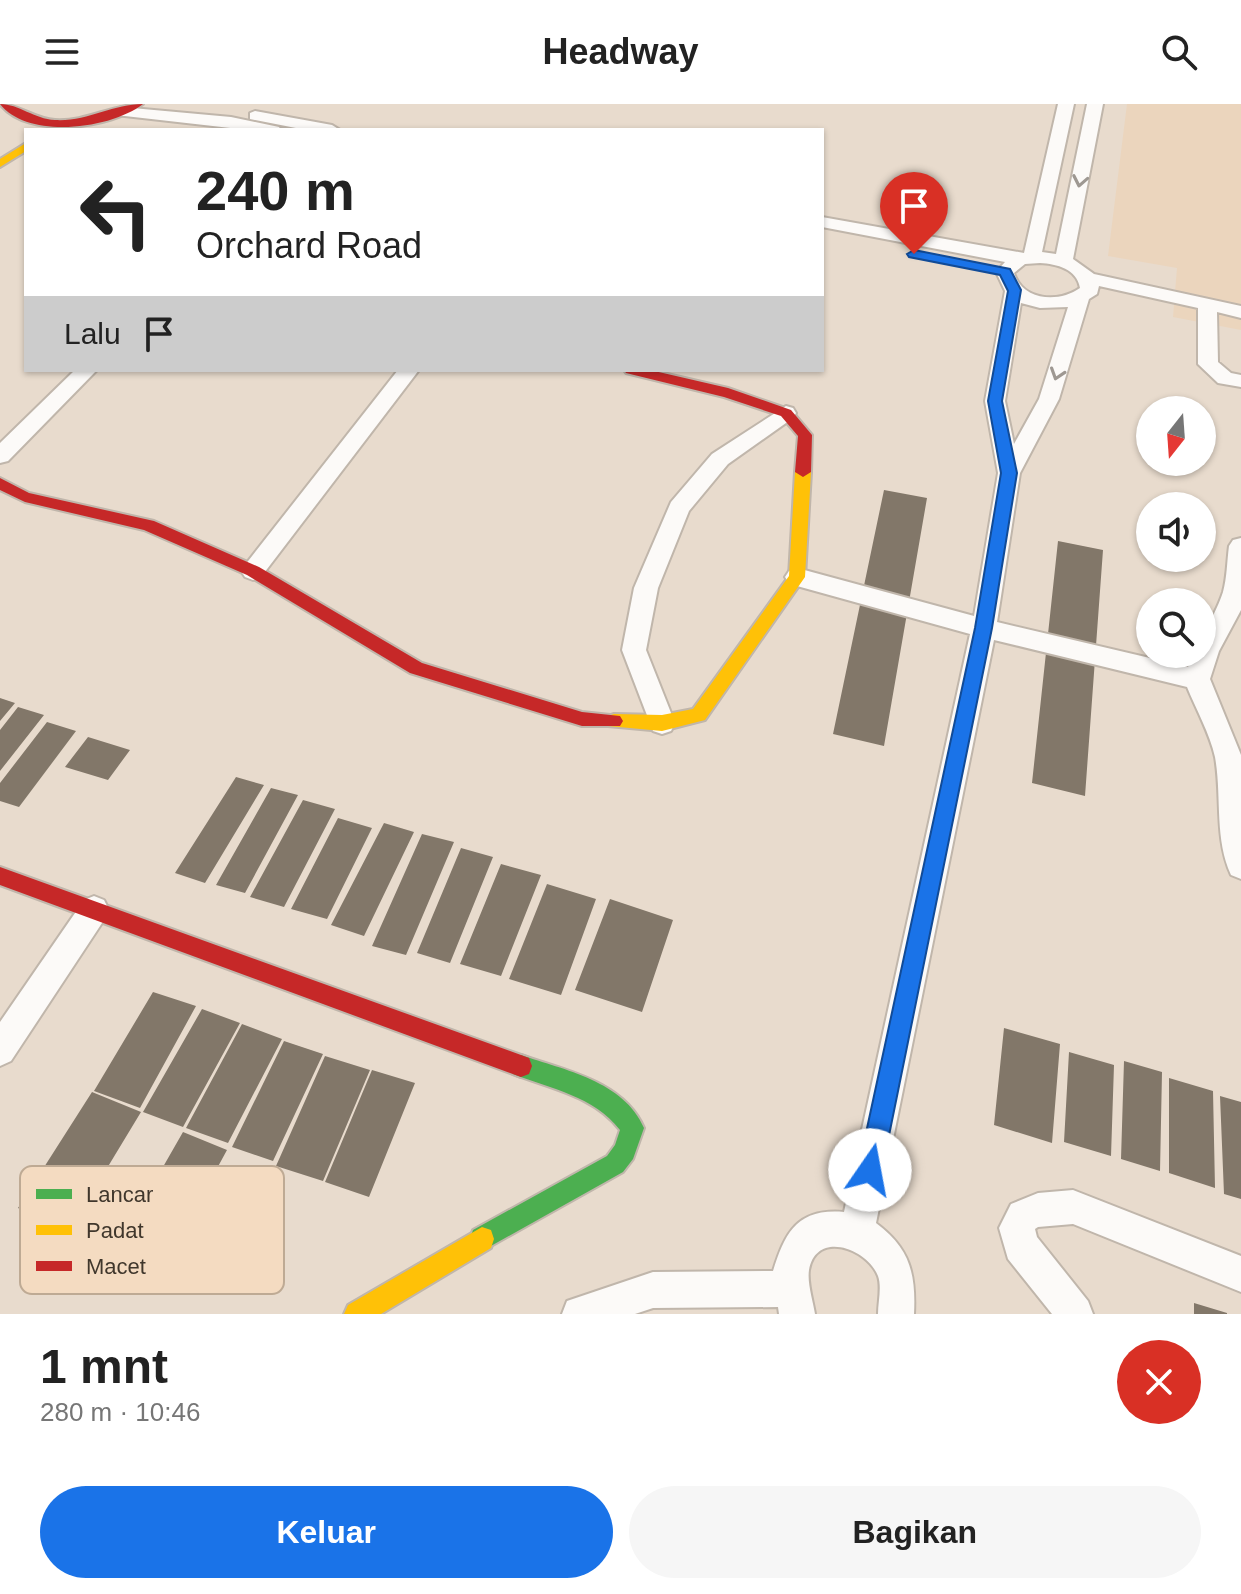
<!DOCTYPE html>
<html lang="id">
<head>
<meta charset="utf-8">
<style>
	body { margin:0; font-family:Helvetica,sans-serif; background:#f6f6f6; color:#222; height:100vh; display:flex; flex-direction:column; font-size:30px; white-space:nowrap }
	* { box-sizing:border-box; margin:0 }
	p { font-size:26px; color:#767676 }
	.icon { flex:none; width:44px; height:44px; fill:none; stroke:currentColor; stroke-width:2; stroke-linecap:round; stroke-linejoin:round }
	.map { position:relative; height:1210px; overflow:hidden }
	.drawer { display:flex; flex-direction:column; background:#fff; flex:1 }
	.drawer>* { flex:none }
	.banner { position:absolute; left:24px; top:24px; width:800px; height:244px; border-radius:0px; box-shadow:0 2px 6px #0004; background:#fff; color:#222; overflow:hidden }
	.needle { width:52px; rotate:197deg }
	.tools { position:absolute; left:1136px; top:292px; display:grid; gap:16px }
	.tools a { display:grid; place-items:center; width:80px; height:80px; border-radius:50%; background:#fff; box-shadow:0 2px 6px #0004; font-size:40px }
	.pin { position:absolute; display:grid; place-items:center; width:68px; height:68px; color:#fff; margin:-82px -34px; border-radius:50% 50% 50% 0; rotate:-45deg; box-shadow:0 0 8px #0007 }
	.pin .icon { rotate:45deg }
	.me { position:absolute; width:88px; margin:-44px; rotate:12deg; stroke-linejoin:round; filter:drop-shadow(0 0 6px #0008) }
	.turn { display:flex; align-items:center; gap:28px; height:168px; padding:0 40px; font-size:36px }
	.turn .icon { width:104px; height:104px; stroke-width:2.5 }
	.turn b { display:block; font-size:56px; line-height:68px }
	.then { display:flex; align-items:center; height:76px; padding:0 40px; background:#0003; gap:16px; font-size:30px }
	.round { display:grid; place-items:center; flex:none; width:84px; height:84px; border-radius:42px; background:#f6f6f6 }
	.overview { display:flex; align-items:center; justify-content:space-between; height:136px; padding:0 40px }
	h1 { font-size:48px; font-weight:700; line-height:60px }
	.primary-button { display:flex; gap:16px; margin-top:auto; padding:16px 40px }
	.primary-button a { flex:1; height:92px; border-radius:48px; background:#1a73e8; color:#fff; font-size:32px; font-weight:700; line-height:92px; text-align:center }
	.primary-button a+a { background:#f6f6f6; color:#222 }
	header { display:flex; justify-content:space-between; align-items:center; height:104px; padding:0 40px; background:#fff; font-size:36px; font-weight:700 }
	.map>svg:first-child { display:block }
	.built { fill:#ebd5bd }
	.building { fill:#827769 }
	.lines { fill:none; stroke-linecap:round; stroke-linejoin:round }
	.street-casing { stroke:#c0b6ab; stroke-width:4 }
	.fast-casing { stroke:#c0b6ab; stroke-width:4 }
	.slow-casing { stroke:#c0b6ab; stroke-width:4 }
	.jam-casing { stroke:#c0b6ab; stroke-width:4 }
	.street { fill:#fcfaf8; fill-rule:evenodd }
	.fast { fill:#4caf50; fill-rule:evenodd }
	.slow { fill:#ffc107; fill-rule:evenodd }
	.jam { fill:#c62828; fill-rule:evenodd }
	.oneway { stroke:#9e9892 }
	.route { fill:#1a73e8; stroke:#114b97; stroke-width:2 }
	.key { fill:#f4dbc1; stroke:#beaa94; stroke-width:2 }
	.key-label { font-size:22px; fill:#40372c }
</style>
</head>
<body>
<header><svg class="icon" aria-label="menu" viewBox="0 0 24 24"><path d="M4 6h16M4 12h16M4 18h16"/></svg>Headway<svg class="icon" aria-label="search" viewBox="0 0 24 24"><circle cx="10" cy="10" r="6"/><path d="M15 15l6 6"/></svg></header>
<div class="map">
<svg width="1241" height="1210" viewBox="0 0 1241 1210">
	<rect width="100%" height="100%" fill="#e8dbcd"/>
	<path class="built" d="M 1127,0 L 1241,0 L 1241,226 L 1173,213 L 1177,164 L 1108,152 Z"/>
	<path class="building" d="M 884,386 L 927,394 L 884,642 L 833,630 Z
		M 1058,437 L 1103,446 L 1085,692 L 1032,679 Z
		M 0,594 L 15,599 L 0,617 Z
		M 18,603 L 44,611 L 0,667 L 0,626 Z
		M 47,618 L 76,627 L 19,703 L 0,697 L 0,679 Z
		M 88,633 L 130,646 L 108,676 L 65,663 Z
		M 236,673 L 264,681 L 205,779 L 175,769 Z
		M 271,684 L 298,691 L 245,789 L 216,781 Z
		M 303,696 L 335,705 L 284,803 L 250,793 Z
		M 338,714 L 372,724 L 327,815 L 291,805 Z
		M 384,719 L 414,728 L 364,832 L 331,821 Z
		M 422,730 L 454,738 L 406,851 L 372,842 Z
		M 461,744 L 493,753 L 450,859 L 417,849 Z
		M 501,760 L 541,771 L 501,872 L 460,860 Z
		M 547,780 L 596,795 L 561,891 L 509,875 Z
		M 610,795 L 673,816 L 642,908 L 575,886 Z
		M 153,888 L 196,902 L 140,1004 L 94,987 Z
		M 202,905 L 240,919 L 183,1023 L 143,1008 Z
		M 242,920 L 282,935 L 228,1039 L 186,1024 Z
		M 1004,924 L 1060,940 L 1052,1039 L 994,1021 Z
		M 284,937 L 323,950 L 273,1057 L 232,1043 Z
		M 1069,948 L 1114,961 L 1111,1052 L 1064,1038 Z
		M 325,952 L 370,966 L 323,1077 L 276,1062 Z
		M 1124,957 L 1162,968 L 1160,1067 L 1121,1055 Z
		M 372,966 L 415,979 L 369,1093 L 325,1078 Z
		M 1169,974 L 1213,987 L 1215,1084 L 1169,1069 Z
		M 92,988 L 141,1008 L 69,1127 L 18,1104 Z
		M 1220,992 L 1241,998 L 1241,1095 L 1224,1090 Z
		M 183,1028 L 227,1046 L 158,1173 L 112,1152 Z
		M 1194,1199 L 1227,1209 L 1227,1210 L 1194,1210 Z"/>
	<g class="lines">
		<defs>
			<path id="street" d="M 1058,0 L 1074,0 L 1042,148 L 1056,150 L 1087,0 L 1103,0 L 1073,155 L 1094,170 L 1241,202 L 1241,214 L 1217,208 L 1218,258 L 1231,269 L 1241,271 L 1241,283 L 1218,279 L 1198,260 L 1198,204 L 1099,182 L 1097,190 L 1089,195 L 1059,295 L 1020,369 L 997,518 L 1188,563 L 1193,550 L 1202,550 C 1202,527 1216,510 1223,488 C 1227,474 1227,457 1229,442 L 1233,436 L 1241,434 L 1241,506 L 1219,547 L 1210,575 L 1241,651 L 1241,775 L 1231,771 C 1214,734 1222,692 1215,653 C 1210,630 1196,605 1187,583 L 994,536 L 876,1119 C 910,1144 916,1170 914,1210 L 878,1210 C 878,1198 882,1183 878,1172 C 867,1144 816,1126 809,1166 C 807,1179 813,1197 815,1210 L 779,1210 L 778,1203 L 653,1204 L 635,1210 L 562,1210 L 567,1197 L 653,1168 L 773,1167 C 785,1129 797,1104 844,1108 L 970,530 L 797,482 L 789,479 L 785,473 L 789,467 L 797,464 L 974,512 L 998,369 L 985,297 L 1005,187 L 996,168 L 1005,158 L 822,123 L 822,113 L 1024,149 ZM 1040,159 C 1057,160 1077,165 1080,184 C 1059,199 1023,197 1014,169 L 1025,160 ZM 1021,199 L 1040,204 L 1068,203 L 1039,295 L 1014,340 L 1005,297 Z
				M 121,3 L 231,13 L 279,23 L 281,26 L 248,26 L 116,11 L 113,8 Z
				M 255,7 L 332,21 L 340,26 L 306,26 L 250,15 L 250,9 Z
				M 75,266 L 97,266 L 8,357 L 0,359 L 0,339 Z
				M 398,266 L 419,266 L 261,473 L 253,476 L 245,473 L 241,467 L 245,461 Z
				M 786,302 L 793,304 L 796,309 L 793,314 L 728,360 L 689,407 L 658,484 L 646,546 L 675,619 L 671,627 L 662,630 L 653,627 L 622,546 L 634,484 L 671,398 L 712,350 Z
				M 94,792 L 104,796 L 109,806 L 104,816 L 11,957 L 0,962 L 0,918 L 84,796 Z
				M 1073,1086 L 1241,1152 L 1241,1188 L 1073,1120 L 1038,1123 L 1035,1125 L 1037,1133 L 1088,1197 L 1093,1210 L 1052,1210 L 1008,1155 L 999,1124 L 1011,1100 L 1038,1089 Z"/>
			<path id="fast" d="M 521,951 C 564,966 624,977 644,1024 L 633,1055 L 623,1068 L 482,1147 L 473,1144 L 470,1135 L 473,1126 L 607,1052 L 615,1041 L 620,1026 C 594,992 551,985 513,970 L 510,962 L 513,954 Z"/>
			<path id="slow" d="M 26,39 L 26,47 L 0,63 L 0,55 Z
				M 803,363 L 811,368 L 805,473 L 705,616 L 662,627 L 608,622 L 605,617 L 608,612 L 614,610 L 662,611 L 693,605 L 789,472 L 795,368 Z
				M 482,1123 L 491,1126 L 494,1135 L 491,1144 L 381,1210 L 344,1210 L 348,1201 Z"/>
			<path id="jam" d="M 0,0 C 19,0 34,15 55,16 C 86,18 113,0 143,0 C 111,25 28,36 0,0 Z
				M 624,266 L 650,266 L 728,284 L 791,306 L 812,331 L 811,368 L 803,373 L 795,368 L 798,332 L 781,312 L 724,293 L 626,269 Z
				M 0,374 L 29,389 L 154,417 L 259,463 L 422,559 L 582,608 L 620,612 L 623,617 L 620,622 L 582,622 L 410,569 L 247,471 L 144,426 L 25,398 L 0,386 Z
				M 0,763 L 521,951 L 529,954 L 532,962 L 529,970 L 521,973 L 0,781 Z"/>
		</defs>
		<use href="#street" class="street-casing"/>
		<use href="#fast" class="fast-casing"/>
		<use href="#slow" class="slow-casing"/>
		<use href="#jam" class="jam-casing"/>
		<use href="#street" class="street"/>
		<use href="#fast" class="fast"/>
		<use href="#slow" class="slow"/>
		<use href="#jam" class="jam"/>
	</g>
	<defs><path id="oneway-chevron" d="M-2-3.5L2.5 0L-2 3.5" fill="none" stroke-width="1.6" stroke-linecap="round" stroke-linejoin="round" transform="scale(2)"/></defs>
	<g class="oneway">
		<use href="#oneway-chevron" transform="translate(1080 77) rotate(101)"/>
		<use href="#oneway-chevron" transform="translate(1057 270) rotate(108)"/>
	</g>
	<path class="route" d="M 914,146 L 1010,165 L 1021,186 L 1002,297 L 1017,369 L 992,524 L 882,1066 L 878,1075 L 870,1078 L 861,1075 L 858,1066 L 975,524 L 1001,369 L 988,297 L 1008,187 L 1000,171 L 909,153 L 907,150 Z"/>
	<rect x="20" y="1062" width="264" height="128" rx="12" class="key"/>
	<rect x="36" y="1085" width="36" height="10" fill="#4caf50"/>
	<rect x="36" y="1121" width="36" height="10" fill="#ffc107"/>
	<rect x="36" y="1157" width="36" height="10" fill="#c62828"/>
	<g class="key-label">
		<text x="86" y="1098">Lancar</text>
		<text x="86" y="1134">Padat</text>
		<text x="86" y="1170">Macet</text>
	</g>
</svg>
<div class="tools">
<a><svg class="needle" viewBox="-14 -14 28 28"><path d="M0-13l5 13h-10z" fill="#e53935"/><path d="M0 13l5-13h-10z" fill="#767676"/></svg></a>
<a><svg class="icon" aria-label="sound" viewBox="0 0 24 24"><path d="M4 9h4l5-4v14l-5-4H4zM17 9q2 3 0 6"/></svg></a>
<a><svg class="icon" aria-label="search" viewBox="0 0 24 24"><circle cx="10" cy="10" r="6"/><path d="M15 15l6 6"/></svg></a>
</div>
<div class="pin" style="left:914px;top:150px;background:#d93025"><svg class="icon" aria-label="arrive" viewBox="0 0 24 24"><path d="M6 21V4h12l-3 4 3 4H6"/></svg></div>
<svg class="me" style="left:870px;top:1066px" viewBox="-20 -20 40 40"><circle r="19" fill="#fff"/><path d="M0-13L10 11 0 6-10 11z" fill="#1a73e8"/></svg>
<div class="banner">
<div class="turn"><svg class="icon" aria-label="left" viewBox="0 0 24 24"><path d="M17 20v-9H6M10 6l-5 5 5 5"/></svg><div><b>240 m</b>Orchard Road</div></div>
<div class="then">Lalu<svg class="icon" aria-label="arrive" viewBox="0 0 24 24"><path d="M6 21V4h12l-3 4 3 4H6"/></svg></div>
</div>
</div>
<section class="drawer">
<div class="overview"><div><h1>1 mnt</h1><p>280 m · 10:46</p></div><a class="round" style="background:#d93025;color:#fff"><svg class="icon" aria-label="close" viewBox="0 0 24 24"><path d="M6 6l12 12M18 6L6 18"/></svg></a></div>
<div class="primary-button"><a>Keluar</a><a>Bagikan</a></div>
</section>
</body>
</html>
